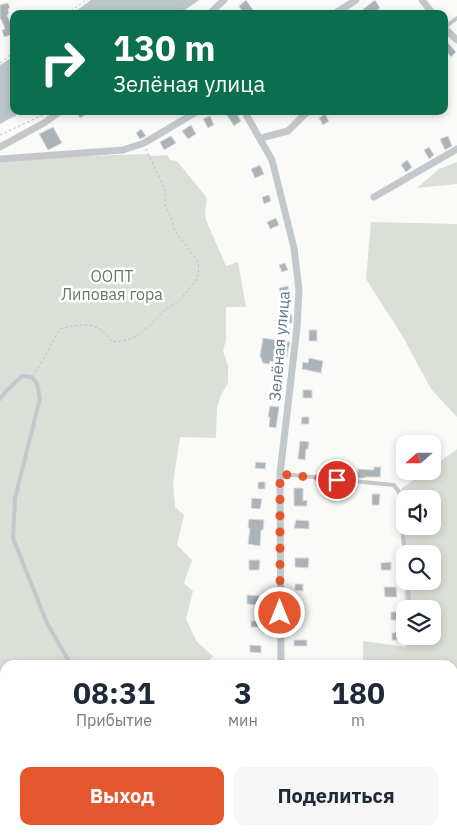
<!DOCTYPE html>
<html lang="ru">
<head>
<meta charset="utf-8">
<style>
	body { margin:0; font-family:"IBM Plex Sans",sans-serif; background:#f6f6f7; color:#1f2937; height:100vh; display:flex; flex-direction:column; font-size:19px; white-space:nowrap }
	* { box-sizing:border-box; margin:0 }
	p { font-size:16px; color:#747a83 }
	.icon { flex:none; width:28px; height:28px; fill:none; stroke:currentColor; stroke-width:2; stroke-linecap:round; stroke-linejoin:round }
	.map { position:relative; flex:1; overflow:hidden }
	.sheet { position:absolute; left:0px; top:660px; width:458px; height:175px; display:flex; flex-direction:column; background:#fff; border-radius:15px 15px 0 0; box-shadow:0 2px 8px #0003 }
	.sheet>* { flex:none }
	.hud { position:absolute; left:10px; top:10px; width:438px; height:105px; border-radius:10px; box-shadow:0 2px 8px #0003; background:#0b6e4f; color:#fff; overflow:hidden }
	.needle { width:32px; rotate:249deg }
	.tools { position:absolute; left:396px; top:435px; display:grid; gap:10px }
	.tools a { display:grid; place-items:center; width:45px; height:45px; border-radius:10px; background:#fff; box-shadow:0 2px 8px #0003; font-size:25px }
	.pin { position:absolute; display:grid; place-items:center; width:42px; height:42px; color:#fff; margin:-21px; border:2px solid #fff; border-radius:50%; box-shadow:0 1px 5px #0007 }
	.me { position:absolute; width:55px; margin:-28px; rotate:0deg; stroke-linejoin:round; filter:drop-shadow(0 0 4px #0008) }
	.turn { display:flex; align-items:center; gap:18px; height:105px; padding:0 20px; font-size:22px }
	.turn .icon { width:65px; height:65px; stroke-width:2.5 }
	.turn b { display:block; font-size:35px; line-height:42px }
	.eta { display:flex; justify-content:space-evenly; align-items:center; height:85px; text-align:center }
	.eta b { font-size:30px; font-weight:800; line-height:35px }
	.cta { display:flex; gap:10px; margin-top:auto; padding:10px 20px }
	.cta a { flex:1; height:58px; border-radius:10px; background:#e4572e; color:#fff; font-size:20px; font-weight:800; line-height:58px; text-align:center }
	.cta a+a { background:#f6f6f7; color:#1f2937 }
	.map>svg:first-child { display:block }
	.green { fill:#dadfd7; fill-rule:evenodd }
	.water { fill:#bbc7cb }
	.building { fill:#aab3b9; stroke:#dcdcda }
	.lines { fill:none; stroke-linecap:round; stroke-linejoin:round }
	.path { stroke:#bbbfc2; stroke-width:1; stroke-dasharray:2.5 2.5; stroke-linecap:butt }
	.service { stroke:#c3c8cc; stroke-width:4 }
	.minor { stroke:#c3c8cc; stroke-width:7 }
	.route { stroke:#e4572e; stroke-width:9; stroke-dasharray:0 16.2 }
	.labels { text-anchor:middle; stroke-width:5; stroke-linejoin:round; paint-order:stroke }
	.park-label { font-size:16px; fill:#687a64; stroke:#fff }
	.street-label { font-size:16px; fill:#657683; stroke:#fff }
</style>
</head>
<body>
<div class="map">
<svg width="457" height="835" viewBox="0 0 457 835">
	<rect width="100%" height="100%" fill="#fafaf8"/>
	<path class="green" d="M 146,154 L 153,156 L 167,155 L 170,160 L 177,161 L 207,198 L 205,213 L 206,220 L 226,266 L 238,262 L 246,307 L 226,307 L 226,340 L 223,351 L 230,371 L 228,364 L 228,383 L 221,395 L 217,408 L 216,438 L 180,437 L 173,483 L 175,507 L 184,515 L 177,545 L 192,560 L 184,583 L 193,591 L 186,619 L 197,642 L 213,656 L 205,665 L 5,665 L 5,830 L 196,830 L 198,835 L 0,835 L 0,159 Z
		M 457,162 L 457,184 L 417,188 L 439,169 Z
		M 371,222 L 457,224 L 457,417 L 431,389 L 403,337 L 366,279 Z
		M 457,449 L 457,835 L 394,835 L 393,830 L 452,830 L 452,665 L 363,665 L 363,641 L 406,647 L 406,636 L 432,636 L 432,609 L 405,609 L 401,489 L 426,471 L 432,471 L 433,467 ZM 405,499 L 432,499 L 432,526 L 405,526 ZM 405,554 L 432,554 L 432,581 L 405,581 Z"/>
	<path class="water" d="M 91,0 L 199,0 L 179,14 L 72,14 Z
		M 14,56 L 14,111 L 24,111 L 0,124 L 0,65 Z"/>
	<path class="building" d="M 246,0 L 256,14 L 244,14 L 239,6 Z
		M 375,0 L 380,8 L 372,14 L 357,14 Z
		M 8,3 L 10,8 L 8,9 L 9,13 L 7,15 L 12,27 L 14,26 L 14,34 L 4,37 L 2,30 L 5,29 L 1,19 L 0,19 L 0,5 Z
		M 448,43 L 456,52 L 451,57 L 444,48 Z
		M 76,111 L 91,111 L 80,118 Z
		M 233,111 L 235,111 L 241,121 L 234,126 L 227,115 Z
		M 325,114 L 329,121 L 323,125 L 319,118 Z
		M 210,116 L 214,125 L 208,128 L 203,119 Z
		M 191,125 L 196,134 L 188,139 L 182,131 Z
		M 53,127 L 62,143 L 48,150 L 39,134 Z
		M 141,129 L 146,136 L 140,139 L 136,133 Z
		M 171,136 L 176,143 L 164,150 L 160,142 Z
		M 448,136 L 452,146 L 445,150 L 440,139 Z
		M 429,147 L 434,155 L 429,159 L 424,150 Z
		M 407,160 L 412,167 L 406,172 L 401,165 Z
		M 260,165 L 264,174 L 255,178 L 251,169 Z
		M 269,195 L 271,201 L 264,204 L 262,197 Z
		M 276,218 L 279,225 L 270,229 L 267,222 Z
		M 285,263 L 288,270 L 282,272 L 279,265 Z
		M 288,286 L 290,295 L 282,298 L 279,288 Z
		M 281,314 L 292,315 L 292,323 L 280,323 Z
		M 309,330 L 317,330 L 317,341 L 309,341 Z
		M 263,338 L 290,342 L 286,360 L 277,358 L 276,362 L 270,361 L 269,364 L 263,363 L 260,356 Z
		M 309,358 L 323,361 L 321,373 L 302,369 L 303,362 L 308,363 Z
		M 303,390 L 312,390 L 312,398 L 303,398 Z
		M 270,406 L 279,407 L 276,428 L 269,427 L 270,417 L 268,417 Z
		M 302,417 L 309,417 L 309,424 L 301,424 Z
		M 300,441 L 309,442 L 308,449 L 306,449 L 305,460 L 298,459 Z
		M 256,462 L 266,463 L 265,469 L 255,468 Z
		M 374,467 L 381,467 L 380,477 L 365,477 L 365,478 L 357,478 L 358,469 L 374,470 Z
		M 258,482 L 265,482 L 265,489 L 258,489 Z
		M 294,488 L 303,488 L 303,501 L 307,500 L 307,506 L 294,506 Z
		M 372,494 L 380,494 L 379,505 L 372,505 Z
		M 252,498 L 262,499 L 260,509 L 251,508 Z
		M 249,519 L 264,520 L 263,530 L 261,530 L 260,546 L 248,544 L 250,528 L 248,528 Z
		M 296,520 L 309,521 L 309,529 L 294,528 Z
		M 295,558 L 309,558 L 308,568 L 295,567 Z
		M 249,560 L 260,560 L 259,570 L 249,570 Z
		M 391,562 L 391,570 L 381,570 L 381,563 Z
		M 295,584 L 303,584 L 303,591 L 295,590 Z
		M 384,587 L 396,587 L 397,597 L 385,597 Z
		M 247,595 L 259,596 L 258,605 L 247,604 Z
		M 293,609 L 304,609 L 304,619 L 293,619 Z
		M 391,612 L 398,612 L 398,620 L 391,620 Z
		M 251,621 L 259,621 L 259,627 L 251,627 Z
		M 392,633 L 400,633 L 400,640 L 392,640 Z
		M 294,640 L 307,640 L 307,646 L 294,646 Z
		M 250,645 L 261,646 L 261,653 L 250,652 Z"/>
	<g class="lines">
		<path class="path" d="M 175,0 L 184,14
			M 67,14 L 86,0
			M 0,63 L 14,52
			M 0,135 L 43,115
			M 35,372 L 42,362 L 60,329 C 82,323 99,321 112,342 L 127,340 L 137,336 L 148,327 L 166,309 L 179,301 L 195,282 L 199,273 L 198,262 L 175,231 L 171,218 L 165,205 L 165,190 L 146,149
			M 0,803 L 5,802"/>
		<path class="service" d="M 444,28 L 457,18
			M 0,399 L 6,391 L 22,376 L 32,377 L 37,384 L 40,398 L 15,498 L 13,538 L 47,623 L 71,665
			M 281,474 L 394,485 L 399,492 L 405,557
			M 407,581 L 410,609
			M 452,747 L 457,745
			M 170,830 L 174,835
			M 444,830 L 448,835"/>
		<path class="minor" d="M 422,0 L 433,14
			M 209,14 L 224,0
			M 334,14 L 356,0
			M 444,28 L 457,40
			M 244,111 L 272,160 L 294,248 L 299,290 L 297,327 L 280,474 L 281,665
			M 261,138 L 288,131 L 306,113 L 310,111
			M 0,147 L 44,123 L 61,111
			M 0,159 L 123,150 L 144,143 L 198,111
			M 374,197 L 457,149
			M 281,830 L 281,835"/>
	</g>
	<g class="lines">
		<path class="route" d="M 280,613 L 280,474 L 337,480"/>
	</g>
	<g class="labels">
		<g class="park-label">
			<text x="112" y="282">ООПТ<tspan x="112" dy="18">Липовая гора</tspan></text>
		</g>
		<g class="street-label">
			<text transform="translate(279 346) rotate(-85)" y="6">Зелёная улица</text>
		</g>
	</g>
</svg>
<div class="tools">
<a><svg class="needle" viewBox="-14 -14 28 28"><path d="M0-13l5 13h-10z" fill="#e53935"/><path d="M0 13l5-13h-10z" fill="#747a83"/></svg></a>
<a><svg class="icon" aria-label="sound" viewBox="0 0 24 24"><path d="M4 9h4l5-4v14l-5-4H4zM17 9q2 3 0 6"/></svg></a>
<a><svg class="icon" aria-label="search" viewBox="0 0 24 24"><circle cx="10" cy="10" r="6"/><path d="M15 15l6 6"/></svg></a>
<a><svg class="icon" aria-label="layers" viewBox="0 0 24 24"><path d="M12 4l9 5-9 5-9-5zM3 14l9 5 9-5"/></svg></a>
</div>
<div class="pin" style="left:337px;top:480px;background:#d93025"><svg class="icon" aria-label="arrive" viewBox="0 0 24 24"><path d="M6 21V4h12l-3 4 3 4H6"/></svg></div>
<svg class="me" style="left:280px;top:613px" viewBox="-20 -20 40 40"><circle r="17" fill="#e4572e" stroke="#fff" stroke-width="3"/><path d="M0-11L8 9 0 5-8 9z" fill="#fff"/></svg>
<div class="hud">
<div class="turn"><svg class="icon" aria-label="right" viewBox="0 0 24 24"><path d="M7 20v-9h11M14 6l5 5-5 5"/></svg><div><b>130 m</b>Зелёная улица</div></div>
</div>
<section class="sheet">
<div class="eta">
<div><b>08:31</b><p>Прибытие</p></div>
<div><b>3</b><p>мин</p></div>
<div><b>180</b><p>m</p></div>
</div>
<div class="cta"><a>Выход</a><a>Поделиться</a></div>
</section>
</div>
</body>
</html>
